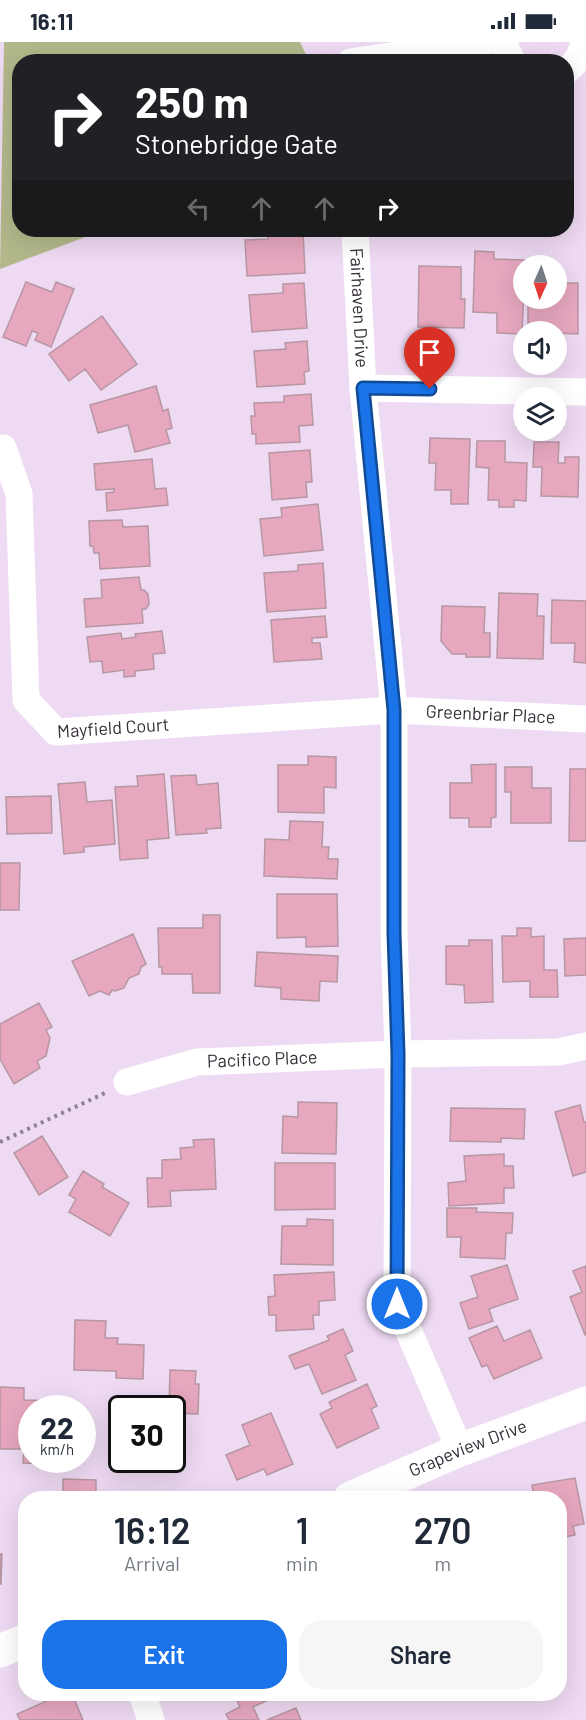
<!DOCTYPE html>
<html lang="en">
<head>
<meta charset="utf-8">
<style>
	body { margin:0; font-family:Barlow,sans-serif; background:#f6f6f7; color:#1f2937; height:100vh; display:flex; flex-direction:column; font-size:22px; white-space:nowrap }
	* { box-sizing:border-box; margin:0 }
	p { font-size:20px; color:#747a83 }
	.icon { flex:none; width:33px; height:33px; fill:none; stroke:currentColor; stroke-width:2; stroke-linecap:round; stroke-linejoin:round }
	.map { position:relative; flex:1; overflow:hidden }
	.details { position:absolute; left:18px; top:1449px; width:549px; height:210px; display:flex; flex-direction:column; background:#fff; border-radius:24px; box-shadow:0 6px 24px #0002 }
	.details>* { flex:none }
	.guide { position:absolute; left:12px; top:12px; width:562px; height:183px; border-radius:24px; box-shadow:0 6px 24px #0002; background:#202124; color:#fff; overflow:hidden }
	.needle { width:39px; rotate:183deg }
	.fabs { position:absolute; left:513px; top:213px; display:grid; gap:12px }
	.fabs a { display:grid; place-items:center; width:54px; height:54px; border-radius:50%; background:#fff; box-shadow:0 6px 24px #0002; font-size:30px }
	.speed { position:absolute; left:18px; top:1353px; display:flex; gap:12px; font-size:30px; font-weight:700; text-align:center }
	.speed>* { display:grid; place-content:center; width:78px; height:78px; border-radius:50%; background:#fff; box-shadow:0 6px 24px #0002; line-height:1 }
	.speed small { font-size:15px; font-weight:400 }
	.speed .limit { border:3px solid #111; border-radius:9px; background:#fff; color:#111 }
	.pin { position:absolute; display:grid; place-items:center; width:51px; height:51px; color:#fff; margin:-62px -26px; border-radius:50% 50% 50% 0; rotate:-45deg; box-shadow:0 0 6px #0007 }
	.pin .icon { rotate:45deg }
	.me { position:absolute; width:66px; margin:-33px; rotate:0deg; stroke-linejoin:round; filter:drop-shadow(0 0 4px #0008) }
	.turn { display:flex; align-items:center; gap:21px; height:126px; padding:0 24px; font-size:27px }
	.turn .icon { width:78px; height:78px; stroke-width:2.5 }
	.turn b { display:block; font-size:42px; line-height:51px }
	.lanes { display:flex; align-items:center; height:57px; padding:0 24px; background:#0003; justify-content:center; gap:30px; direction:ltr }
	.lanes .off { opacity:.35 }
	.eta { display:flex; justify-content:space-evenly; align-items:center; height:102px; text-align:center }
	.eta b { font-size:36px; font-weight:600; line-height:42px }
	.action { display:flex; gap:12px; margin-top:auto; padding:12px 24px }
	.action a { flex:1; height:69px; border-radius:24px; background:#1a73e8; color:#fff; font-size:24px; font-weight:600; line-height:69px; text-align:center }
	.action a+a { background:#f6f6f7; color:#1f2937 }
	.status { display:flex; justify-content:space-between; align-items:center; height:42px; padding:0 30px; background:#fff; direction:ltr }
	.status svg { height:16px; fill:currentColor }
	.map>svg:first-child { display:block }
	.green { fill:#b3b88b }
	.building { fill:#e6a7bf; stroke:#b697a2; stroke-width:1.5 }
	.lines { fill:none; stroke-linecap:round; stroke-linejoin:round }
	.path { stroke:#8e8091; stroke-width:4; stroke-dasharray:3 4.5; stroke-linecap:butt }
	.minor { stroke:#fff; stroke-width:27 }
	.tertiary { stroke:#fff; stroke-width:33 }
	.route-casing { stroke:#114b97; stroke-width:15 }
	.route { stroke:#1a73e8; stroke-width:10 }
	.labels { text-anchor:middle; stroke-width:4.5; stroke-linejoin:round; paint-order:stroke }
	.street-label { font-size:18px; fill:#362e38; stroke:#fff }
</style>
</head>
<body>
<div class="status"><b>16:11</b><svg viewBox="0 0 49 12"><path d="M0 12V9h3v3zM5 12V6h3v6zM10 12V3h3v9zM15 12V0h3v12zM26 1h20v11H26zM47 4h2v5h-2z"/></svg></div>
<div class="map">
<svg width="586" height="1678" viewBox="0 0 586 1678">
	<rect width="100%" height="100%" fill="#eedaf3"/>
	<path class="green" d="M 4,0 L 300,0 L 309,19 L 20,20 L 20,188 L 104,188 L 0,227 Z"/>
	<path class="building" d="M 267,188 L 303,188 L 305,231 L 247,234 L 245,198 L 268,197 Z
		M 475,209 L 494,210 L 494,217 L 525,218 L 522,292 L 497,291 L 497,271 L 473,270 Z
		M 419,224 L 461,225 L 461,257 L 465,257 L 464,286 L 418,285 Z
		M 26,240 L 52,250 L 56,240 L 74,247 L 51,305 L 35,298 L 38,291 L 32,289 L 26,304 L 3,295 Z
		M 304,241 L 307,286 L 252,290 L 249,253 L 283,251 L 283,242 Z
		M 558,241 L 578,241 L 578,292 L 528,290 L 528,256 L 556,256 Z
		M 102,274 L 137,322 L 101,348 L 85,327 L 69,339 L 49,312 Z
		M 307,299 L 309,329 L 304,330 L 305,342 L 257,345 L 254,309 L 286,307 L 285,301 Z
		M 156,344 L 163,369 L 168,367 L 172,386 L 166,388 L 170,401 L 135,410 L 128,383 L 98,391 L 90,363 Z
		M 311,352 L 313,383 L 299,384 L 300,400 L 256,402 L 256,392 L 252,392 L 251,374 L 255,374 L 254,361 L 284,360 L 284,354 Z
		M 430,396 L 470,397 L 468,462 L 451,462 L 451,448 L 435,448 L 436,421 L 429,421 Z
		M 477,399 L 505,399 L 505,420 L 527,421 L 526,459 L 514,458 L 514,465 L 499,465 L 499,458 L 488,458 L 489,426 L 476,425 Z
		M 534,400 L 559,400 L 558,421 L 565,421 L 565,415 L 579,415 L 578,455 L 541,454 L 542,425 L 533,425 Z
		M 310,408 L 312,440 L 306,440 L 307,455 L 272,458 L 269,411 Z
		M 152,417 L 155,447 L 166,446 L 168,463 L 107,469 L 106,451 L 114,450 L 114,447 L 96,448 L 94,422 Z
		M 318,462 L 323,508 L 264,514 L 260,477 L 282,475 L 281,466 Z
		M 122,478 L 123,485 L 148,484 L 150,524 L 100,527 L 99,511 L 94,511 L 93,504 L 90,504 L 89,479 Z
		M 323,521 L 326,566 L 267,570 L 264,531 L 298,529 L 298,523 Z
		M 139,535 L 141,548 L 144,548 L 148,552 L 149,562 L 146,567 L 142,567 L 143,581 L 86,585 L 84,557 L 102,556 L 101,538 Z
		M 499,551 L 538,552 L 537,574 L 544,574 L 543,617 L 497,616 Z
		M 552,558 L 586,559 L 586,621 L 574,620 L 575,601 L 551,601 Z
		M 442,564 L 485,565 L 484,591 L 490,591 L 490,615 L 466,615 L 466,612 L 452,612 L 441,599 Z
		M 325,574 L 327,595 L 312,596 L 312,601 L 320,601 L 322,617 L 274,620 L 271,578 Z
		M 162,589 L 165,611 L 153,612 L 154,627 L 135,629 L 135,634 L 124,635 L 124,628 L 103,631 L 102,619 L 90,620 L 87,595 L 121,591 L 122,597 L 136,595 L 135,592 Z
		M 308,714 L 336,715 L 336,746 L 324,745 L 324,771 L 278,770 L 278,723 L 308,723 Z
		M 496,722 L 496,775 L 491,776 L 491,785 L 469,785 L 469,776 L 450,776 L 450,741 L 472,741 L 471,723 Z
		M 505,725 L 532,725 L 532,746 L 551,746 L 551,781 L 511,781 L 511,750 L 505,750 Z
		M 570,727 L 586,727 L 586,799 L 569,799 Z
		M 164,732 L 169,796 L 147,798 L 148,816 L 120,818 L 115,745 L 138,744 L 137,734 Z
		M 196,733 L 197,743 L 218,741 L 221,786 L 206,787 L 207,791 L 176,793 L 171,734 Z
		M 85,740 L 87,760 L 112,758 L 115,802 L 84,805 L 84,810 L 64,812 L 58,742 Z
		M 51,754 L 52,791 L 7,792 L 6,755 Z
		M 290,779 L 323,780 L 322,805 L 329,805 L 328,817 L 338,817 L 337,837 L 264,834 L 265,797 L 289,798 Z
		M 0,821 L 20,821 L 19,868 L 0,868 Z
		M 277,852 L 337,852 L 338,904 L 306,905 L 306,895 L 277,896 Z
		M 203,873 L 220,873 L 220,951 L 193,951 L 192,932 L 162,932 L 162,925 L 159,925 L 158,886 L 203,886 Z
		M 517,886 L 531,886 L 531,895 L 544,894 L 544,928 L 557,928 L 558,955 L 530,955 L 530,939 L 503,940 L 502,894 L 517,894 Z
		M 133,892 L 146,922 L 141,925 L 139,932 L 129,936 L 124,946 L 115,949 L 112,948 L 109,953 L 100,949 L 89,954 L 72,919 Z
		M 586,896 L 586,933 L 565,934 L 564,897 Z
		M 469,898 L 492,898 L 493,960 L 465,961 L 464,943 L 446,942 L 446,904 L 469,904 Z
		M 257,910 L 338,914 L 337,940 L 320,939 L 319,959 L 281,957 L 281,946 L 255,944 Z
		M 39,961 L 52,985 L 46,988 L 50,996 L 46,1014 L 37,1019 L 40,1026 L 14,1042 L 0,1017 L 0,982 Z
		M 298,1060 L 337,1061 L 336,1112 L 282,1111 L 283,1074 L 298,1075 Z
		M 580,1063 L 584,1080 L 586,1080 L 586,1130 L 573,1134 L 555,1070 Z
		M 451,1066 L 525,1067 L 524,1097 L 501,1096 L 501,1100 L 450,1099 Z
		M 42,1094 L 68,1135 L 39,1153 L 14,1111 Z
		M 214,1097 L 216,1147 L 170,1149 L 171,1164 L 148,1165 L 147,1136 L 162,1136 L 162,1118 L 181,1117 L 180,1106 L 194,1105 L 193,1098 Z
		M 504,1112 L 504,1124 L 513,1124 L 514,1146 L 504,1146 L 504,1161 L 449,1164 L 448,1141 L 466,1139 L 464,1114 Z
		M 275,1121 L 335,1121 L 335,1167 L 275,1168 Z
		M 83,1129 L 104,1142 L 102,1145 L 129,1161 L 110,1194 L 69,1170 L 76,1157 L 69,1153 Z
		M 447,1166 L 477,1166 L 476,1170 L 513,1171 L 512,1191 L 506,1191 L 505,1217 L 460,1215 L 461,1195 L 447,1195 Z
		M 307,1177 L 333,1178 L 333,1223 L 281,1222 L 282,1184 L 307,1184 Z
		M 507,1223 L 518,1257 L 489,1267 L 493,1279 L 469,1287 L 460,1261 L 478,1255 L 471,1234 Z
		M 586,1224 L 586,1293 L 585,1293 L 570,1255 L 582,1250 L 573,1229 Z
		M 334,1230 L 335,1258 L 319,1259 L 319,1273 L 313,1273 L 314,1287 L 276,1289 L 276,1273 L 269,1273 L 268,1255 L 275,1254 L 274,1233 Z
		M 75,1278 L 106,1279 L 105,1296 L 118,1296 L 117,1302 L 144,1303 L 143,1337 L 116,1336 L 116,1329 L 74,1328 Z
		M 497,1284 L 504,1299 L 530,1288 L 542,1316 L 494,1337 L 487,1323 L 482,1325 L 469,1296 Z
		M 343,1287 L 353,1309 L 345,1313 L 356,1338 L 322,1352 L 309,1322 L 295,1327 L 289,1314 L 329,1298 L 327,1294 Z
		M 170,1328 L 196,1329 L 195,1342 L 199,1342 L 198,1372 L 172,1371 L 172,1366 L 169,1366 Z
		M 367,1342 L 377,1364 L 371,1367 L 379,1386 L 337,1406 L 320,1372 L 332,1366 L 329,1360 Z
		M 0,1345 L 24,1346 L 24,1358 L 54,1359 L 54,1366 L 32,1366 L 32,1418 L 52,1418 L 51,1422 L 23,1421 L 24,1407 L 0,1407 Z
		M 271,1371 L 293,1422 L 267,1433 L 264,1427 L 237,1438 L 226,1413 L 250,1403 L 242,1383 Z
		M 575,1436 L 584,1482 L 573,1484 L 575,1493 L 560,1496 L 560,1456 L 534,1456 L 532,1443 Z
		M 63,1437 L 96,1438 L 96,1456 L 63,1456 Z
		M 0,1512 L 2,1512 L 1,1542 L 0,1542 Z
		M 59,1652 L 72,1652 L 83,1678 L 20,1678 L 17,1672 L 60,1653 Z
		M 234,1652 L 282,1652 L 253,1665 L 259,1678 L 229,1678 L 226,1672 L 240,1665 Z
		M 296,1666 L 301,1678 L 267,1678 Z"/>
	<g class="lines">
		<path class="path" d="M 306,20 L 326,12
			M 0,1100 L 105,1051"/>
		<g class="minor">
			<path d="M 505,0 L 507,10 L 513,20"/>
			<path d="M 350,20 L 485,0"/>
			<path d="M 567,28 C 577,21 581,12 584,0"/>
			<path id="s1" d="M 355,188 L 363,346 L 394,668 L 394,891 L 398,1012 L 397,1262 L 460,1408"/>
			<path d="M 363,346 L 586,350"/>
			<path id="s2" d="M 3,406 L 19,452 L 26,658 L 56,690 L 394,668 L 586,677"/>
			<path id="s3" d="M 127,1040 L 197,1020 L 398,1012 L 559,1010 L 586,1004"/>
			<path d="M 142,1652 L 151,1678"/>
		</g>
		<g class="tertiary">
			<path id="s4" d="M 350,1456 L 460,1408 L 586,1361"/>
			<path d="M 0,1609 L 26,1598"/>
		</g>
	</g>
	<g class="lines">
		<defs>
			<path id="route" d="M 397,1262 L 398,1012 L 394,891 L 394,668 L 363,346 L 430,347"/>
		</defs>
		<use href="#route" class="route-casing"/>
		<use href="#route" class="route"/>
	</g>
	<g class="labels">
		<g class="street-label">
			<text dy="6" stroke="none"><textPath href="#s1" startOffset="78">Fairhaven Drive</textPath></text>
			<text dy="6" stroke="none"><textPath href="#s2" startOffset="734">Greenbriar Place</textPath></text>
			<text dy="6" stroke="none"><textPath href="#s2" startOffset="356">Mayfield Court</textPath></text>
			<text dy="6" stroke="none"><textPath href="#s3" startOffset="138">Pacifico Place</textPath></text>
			<text dy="6" stroke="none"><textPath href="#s4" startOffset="128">Grapeview Drive</textPath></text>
		</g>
	</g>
</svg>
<div class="fabs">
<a><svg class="needle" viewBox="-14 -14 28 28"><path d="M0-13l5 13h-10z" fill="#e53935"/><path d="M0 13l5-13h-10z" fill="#747a83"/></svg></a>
<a><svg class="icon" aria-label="sound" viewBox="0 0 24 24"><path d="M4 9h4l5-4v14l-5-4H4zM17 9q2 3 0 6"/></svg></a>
<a><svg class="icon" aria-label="layers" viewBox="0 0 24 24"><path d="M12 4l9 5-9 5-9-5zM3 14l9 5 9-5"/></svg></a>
</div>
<div class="speed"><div>22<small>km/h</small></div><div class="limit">30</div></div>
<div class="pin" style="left:430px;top:347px;background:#d93025"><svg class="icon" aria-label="arrive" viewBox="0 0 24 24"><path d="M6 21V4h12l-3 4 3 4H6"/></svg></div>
<svg class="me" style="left:397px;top:1262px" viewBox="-20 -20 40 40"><circle r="17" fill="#1a73e8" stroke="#fff" stroke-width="3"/><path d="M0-11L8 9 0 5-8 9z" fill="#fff"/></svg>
<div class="guide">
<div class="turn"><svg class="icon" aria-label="right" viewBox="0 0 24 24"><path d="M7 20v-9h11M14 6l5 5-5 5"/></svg><div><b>250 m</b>Stonebridge Gate</div></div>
<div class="lanes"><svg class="icon off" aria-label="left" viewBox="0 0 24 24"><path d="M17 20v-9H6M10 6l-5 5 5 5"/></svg><svg class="icon off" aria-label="ahead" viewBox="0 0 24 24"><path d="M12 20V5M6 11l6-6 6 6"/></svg><svg class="icon off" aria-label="ahead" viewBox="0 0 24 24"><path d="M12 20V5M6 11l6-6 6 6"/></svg><svg class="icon" aria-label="right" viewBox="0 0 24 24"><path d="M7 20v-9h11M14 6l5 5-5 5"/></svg></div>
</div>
<section class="details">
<div class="eta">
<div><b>16:12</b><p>Arrival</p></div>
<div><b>1</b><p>min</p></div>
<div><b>270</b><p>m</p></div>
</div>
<div class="action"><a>Exit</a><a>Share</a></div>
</section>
</div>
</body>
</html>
